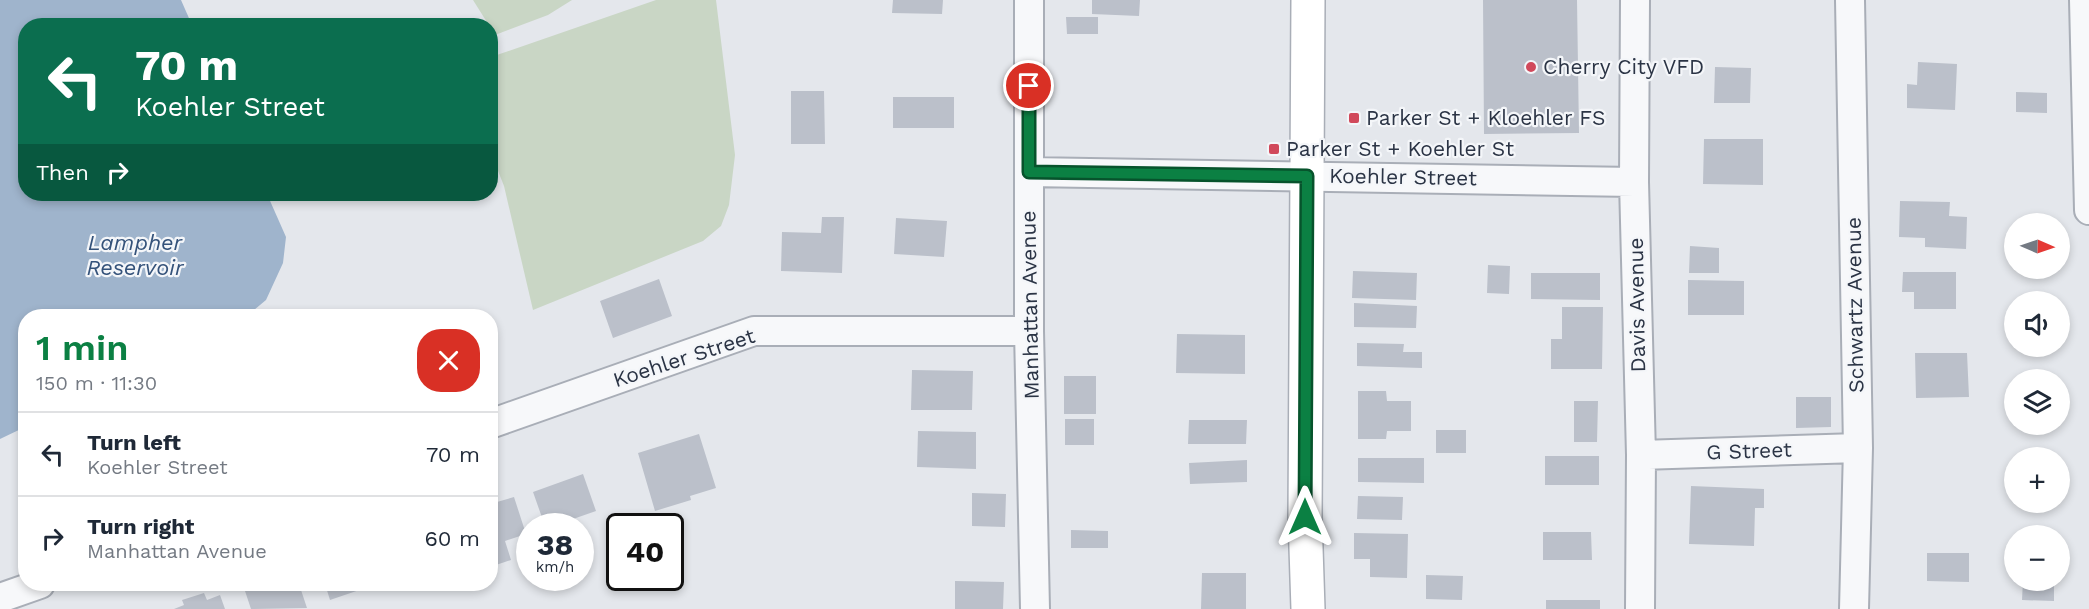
<!DOCTYPE html>
<html lang="en">
<head>
<meta charset="utf-8">
<style>
	body { margin:0; font-family:"Work Sans",sans-serif; background:#f2f2f3; color:#1f2937; height:100vh; display:flex; flex-direction:column; font-size:22px; white-space:nowrap }
	* { box-sizing:border-box; margin:0 }
	p { font-size:20px; color:#747a83 }
	.icon { flex:none; width:33px; height:33px; fill:none; stroke:currentColor; stroke-width:2; stroke-linecap:round; stroke-linejoin:round }
	.map { position:relative; flex:1; overflow:hidden }
	.drawer { position:absolute; left:18px; top:309px; width:480px; height:282px; display:flex; flex-direction:column; background:#fff; border-radius:24px; box-shadow:0 3px 9px #0003 }
	.drawer>* { flex:none }
	.top-card { position:absolute; left:18px; top:18px; width:480px; height:183px; border-radius:24px; box-shadow:0 3px 9px #0003; background:#0b6e4f; color:#fff; overflow:hidden }
	.needle { width:39px; rotate:92deg }
	.fabs { position:absolute; left:2004px; top:213px; display:grid; gap:12px }
	.fabs a { display:grid; place-items:center; width:66px; height:66px; border-radius:50%; background:#fff; box-shadow:0 3px 9px #0003; font-size:30px }
	.speed { position:absolute; left:516px; top:513px; display:flex; gap:12px; font-size:30px; font-weight:700; text-align:center }
	.speed>* { display:grid; place-content:center; width:78px; height:78px; border-radius:50%; background:#fff; box-shadow:0 3px 9px #0003; line-height:1 }
	.speed small { font-size:15px; font-weight:400 }
	.speed .limit { border:3px solid #111; border-radius:9px; background:#fff; color:#111 }
	.pin { position:absolute; display:grid; place-items:center; width:51px; height:51px; color:#fff; margin:-26px; border:3px solid #fff; border-radius:50%; box-shadow:0 2px 6px #0007 }
	.me { position:absolute; width:66px; margin:-33px; rotate:0deg; stroke-linejoin:round; filter:drop-shadow(0 0 4px #0008) }
	.turn { display:flex; align-items:center; gap:21px; height:126px; padding:0 18px; font-size:27px }
	.turn .icon { width:78px; height:78px; stroke-width:2.5 }
	.turn b { display:block; font-size:42px; line-height:51px }
	.then { display:flex; align-items:center; height:57px; padding:0 18px; background:#0003; gap:12px; font-size:22px }
	.round { display:grid; place-items:center; flex:none; width:63px; height:63px; border-radius:24px; background:#f2f2f3 }
	.overview { display:flex; align-items:center; justify-content:space-between; height:102px; padding:0 18px }
	h1 { font-size:36px; font-weight:600; line-height:45px; color:#0b8043 }
	ul { padding:0; list-style:none }
	li { display:flex; align-items:center; gap:18px; height:84px; padding:0 18px; border-top:2px solid #e0e1e3 }
	li div { flex:1 }
	li b { display:block; font-size:22px }
	li em { font-style:normal }
	.map>svg:first-child { display:block }
	.green { fill:#c9d6c5 }
	.water { fill:#9fb4cc }
	.building { fill:#bbc0ca }
	.lines { fill:none; stroke-linecap:round; stroke-linejoin:round }
	.street-casing { stroke:#a9aeb7; stroke-width:32 }
	.secondary-casing { stroke:#a9aeb7; stroke-width:36 }
	.street { stroke:#f7f8fa; stroke-width:28 }
	.secondary { stroke:#fff; stroke-width:33 }
	.route-casing { stroke:#07532c; stroke-width:15 }
	.route { stroke:#0b8043; stroke-width:10 }
	.poi-dot { fill:#d1495b; stroke:#f4f6f9; stroke-width:2 }
	.labels { text-anchor:middle; stroke-width:4.5; stroke-linejoin:round; paint-order:stroke }
	.poi-label { font-size:21px; fill:#2b3445; stroke:#f4f6f9; text-anchor:start }
	.street-label { font-size:21px; fill:#2b3445; stroke:#f4f6f9 }
	.water-label { font-size:22px; font-style:italic; fill:#34527a; stroke:#f4f6f9 }
</style>
</head>
<body>
<div class="map">
<svg width="2089" height="609" viewBox="0 0 2089 609">
	<rect width="100%" height="100%" fill="#e4e7ec"/>
	<path class="green" d="M 473,0 L 572,0 L 548,15 L 495,35 Z
		M 656,0 L 716,0 L 735,155 L 729,205 L 721,226 L 703,241 L 533,310 L 504,186 L 491,153 L 491,57 Z"/>
	<path class="water" d="M 0,0 L 181,0 L 192,25 L 26,26 L 26,194 L 267,194 L 286,237 L 283,263 L 266,300 L 247,316 L 26,316 L 25,427 L 0,439 Z"/>
	<path class="building" d="M 893,0 L 943,0 L 942,14 L 892,13 Z
		M 1092,0 L 1140,0 L 1139,16 L 1092,14 Z
		M 1483,0 L 1577,0 L 1579,133 L 1484,134 Z
		M 1066,17 L 1098,17 L 1098,34 L 1067,34 Z
		M 1918,62 L 1957,64 L 1955,110 L 1907,108 L 1907,84 L 1917,85 Z
		M 1715,67 L 1751,68 L 1750,103 L 1714,103 Z
		M 791,91 L 824,91 L 825,144 L 791,144 Z
		M 2016,92 L 2047,93 L 2047,113 L 2016,112 Z
		M 893,97 L 954,97 L 954,128 L 893,128 Z
		M 1704,139 L 1763,139 L 1763,185 L 1703,184 Z
		M 1900,201 L 1950,202 L 1949,216 L 1967,217 L 1966,249 L 1925,247 L 1925,238 L 1899,237 Z
		M 822,217 L 844,217 L 842,273 L 781,271 L 782,232 L 821,233 Z
		M 896,218 L 947,221 L 944,257 L 894,254 Z
		M 1690,246 L 1719,248 L 1719,273 L 1689,273 Z
		M 1488,265 L 1510,266 L 1509,294 L 1487,293 Z
		M 1353,271 L 1417,273 L 1416,300 L 1352,298 Z
		M 1903,272 L 1956,272 L 1956,309 L 1914,309 L 1914,292 L 1902,292 Z
		M 1531,273 L 1600,273 L 1600,300 L 1531,299 Z
		M 659,279 L 672,316 L 613,338 L 600,301 Z
		M 1688,280 L 1744,281 L 1744,315 L 1688,315 Z
		M 1354,303 L 1417,306 L 1416,328 L 1354,327 Z
		M 1562,307 L 1603,307 L 1602,369 L 1551,369 L 1551,339 L 1562,339 Z
		M 1177,334 L 1245,335 L 1245,374 L 1176,373 Z
		M 1357,343 L 1404,344 L 1403,352 L 1422,352 L 1422,368 L 1357,366 Z
		M 1915,353 L 1967,353 L 1969,397 L 1916,398 Z
		M 912,370 L 973,371 L 972,410 L 911,410 Z
		M 1064,376 L 1096,376 L 1096,414 L 1064,414 Z
		M 1358,391 L 1386,391 L 1387,401 L 1411,401 L 1411,431 L 1387,431 L 1386,439 L 1358,439 Z
		M 1796,397 L 1831,397 L 1831,427 L 1796,428 Z
		M 1574,401 L 1598,401 L 1597,442 L 1574,442 Z
		M 1065,419 L 1094,419 L 1094,445 L 1065,445 Z
		M 1189,420 L 1247,420 L 1246,444 L 1188,444 Z
		M 1436,430 L 1466,430 L 1466,453 L 1436,453 Z
		M 918,431 L 976,432 L 976,469 L 917,467 Z
		M 699,434 L 716,488 L 690,496 L 691,500 L 655,511 L 638,453 Z
		M 1545,456 L 1599,456 L 1599,485 L 1545,485 Z
		M 1358,458 L 1424,458 L 1424,483 L 1358,482 Z
		M 1247,460 L 1247,482 L 1190,484 L 1189,463 Z
		M 583,474 L 596,511 L 553,526 L 545,526 L 533,492 Z
		M 1691,486 L 1764,489 L 1764,508 L 1755,508 L 1754,546 L 1689,544 Z
		M 972,493 L 1006,494 L 1005,527 L 972,526 Z
		M 1358,496 L 1403,497 L 1402,520 L 1357,519 Z
		M 514,497 L 526,534 L 505,541 L 511,560 L 490,567 L 490,504 Z
		M 1071,530 L 1108,531 L 1108,548 L 1071,548 Z
		M 1543,532 L 1591,532 L 1592,560 L 1543,560 Z
		M 1354,533 L 1408,534 L 1407,578 L 1370,577 L 1370,559 L 1354,559 Z
		M 1927,553 L 1969,553 L 1969,582 L 1927,581 Z
		M 1202,573 L 1246,573 L 1246,609 L 1201,609 Z
		M 1426,575 L 1463,576 L 1462,600 L 1426,599 Z
		M 2023,580 L 2054,580 L 2054,601 L 2022,600 Z
		M 955,581 L 1004,582 L 1003,609 L 955,609 Z
		M 256,584 L 299,584 L 307,608 L 251,609 L 244,588 Z
		M 325,584 L 377,584 L 330,600 Z
		M 204,593 L 207,600 L 220,595 L 225,609 L 174,609 L 184,605 L 182,600 Z
		M 1546,600 L 1600,600 L 1600,609 L 1546,609 Z"/>
	<g class="lines">
		<defs>
			<path id="street" d="M 1029,0 L 1029,331 L 1035,609
				M 1635,0 L 1634,182 L 1641,455 L 1640,609
				M 1850,0 L 1858,448 L 1854,609
				M 2084,0 L 2089,210
				M 1029,172 L 1634,182
				M 490,424 L 754,331 L 1029,331
				M 1641,455 L 1858,448
				M 0,598 L 40,584"/>
			<path id="secondary" d="M 1308,0 L 1305,517 L 1308,609"/>
		</defs>
		<use href="#street" class="street-casing"/>
		<use href="#secondary" class="secondary-casing"/>
		<use href="#street" class="street"/>
		<use href="#secondary" class="secondary"/>
	</g>
	<g class="lines">
		<defs>
			<path id="route" d="M 1029,86 L 1029,172 L 1307,176 L 1305,517"/>
		</defs>
		<use href="#route" class="route-casing"/>
		<use href="#route" class="route"/>
	</g>
	<g class="poi-dot">
		<circle cx="1531" cy="67" r="6"/>
		<rect x="1348" y="112" width="12" height="12" rx="3"/>
		<rect x="1268" y="143" width="12" height="12" rx="3"/>
	</g>
	<g class="labels">
		<g class="poi-label">
			<text x="1543" y="74">Cherry City VFD</text>
			<text x="1366" y="125">Parker St + Kloehler FS</text>
			<text x="1286" y="156">Parker St + Koehler St</text>
		</g>
		<g class="street-label">
			<text transform="translate(1403 177) rotate(1)" y="7">Koehler Street</text>
			<text transform="translate(1030 305) rotate(-91)" y="7">Manhattan Avenue</text>
			<text transform="translate(1637 305) rotate(-91)" y="7">Davis Avenue</text>
			<text transform="translate(1855 305) rotate(-91)" y="7">Schwartz Avenue</text>
			<text transform="translate(684 358) rotate(-18)" y="7">Koehler Street</text>
			<text transform="translate(1749 451) rotate(-2)" y="7">G Street</text>
		</g>
		<g class="water-label">
			<text x="135" y="250">Lampher<tspan x="135" dy="25">Reservoir</tspan></text>
		</g>
	</g>
</svg>
<div class="fabs">
<a><svg class="needle" viewBox="-14 -14 28 28"><path d="M0-13l5 13h-10z" fill="#e53935"/><path d="M0 13l5-13h-10z" fill="#747a83"/></svg></a>
<a><svg class="icon" aria-label="sound" viewBox="0 0 24 24"><path d="M4 9h4l5-4v14l-5-4H4zM17 9q2 3 0 6"/></svg></a>
<a><svg class="icon" aria-label="layers" viewBox="0 0 24 24"><path d="M12 4l9 5-9 5-9-5zM3 14l9 5 9-5"/></svg></a>
<a>+</a>
<a>−</a>
</div>
<div class="speed"><div>38<small>km/h</small></div><div class="limit">40</div></div>
<div class="pin" style="left:1029px;top:86px;background:#d93025"><svg class="icon" aria-label="arrive" viewBox="0 0 24 24"><path d="M6 21V4h12l-3 4 3 4H6"/></svg></div>
<svg class="me" style="left:1305px;top:517px" viewBox="-20 -20 40 40"><path d="M0-17L14 15 0 8-14 15z" fill="#0b8043" stroke="#fff" stroke-width="4"/></svg>
<div class="top-card">
<div class="turn"><svg class="icon" aria-label="left" viewBox="0 0 24 24"><path d="M17 20v-9H6M10 6l-5 5 5 5"/></svg><div><b>70 m</b>Koehler Street</div></div>
<div class="then">Then<svg class="icon" aria-label="right" viewBox="0 0 24 24"><path d="M7 20v-9h11M14 6l5 5-5 5"/></svg></div>
</div>
<section class="drawer">
<div class="overview"><div><h1>1 min</h1><p>150 m · 11:30</p></div><a class="round" style="background:#d93025;color:#fff"><svg class="icon" aria-label="close" viewBox="0 0 24 24"><path d="M6 6l12 12M18 6L6 18"/></svg></a></div>
<ul>
<li><svg class="icon" aria-label="left" viewBox="0 0 24 24"><path d="M17 20v-9H6M10 6l-5 5 5 5"/></svg><div><b>Turn left</b><p>Koehler Street</p></div><em>70 m</em></li>
<li><svg class="icon" aria-label="right" viewBox="0 0 24 24"><path d="M7 20v-9h11M14 6l5 5-5 5"/></svg><div><b>Turn right</b><p>Manhattan Avenue</p></div><em>60 m</em></li>
</ul>
</section>
</div>
</body>
</html>
